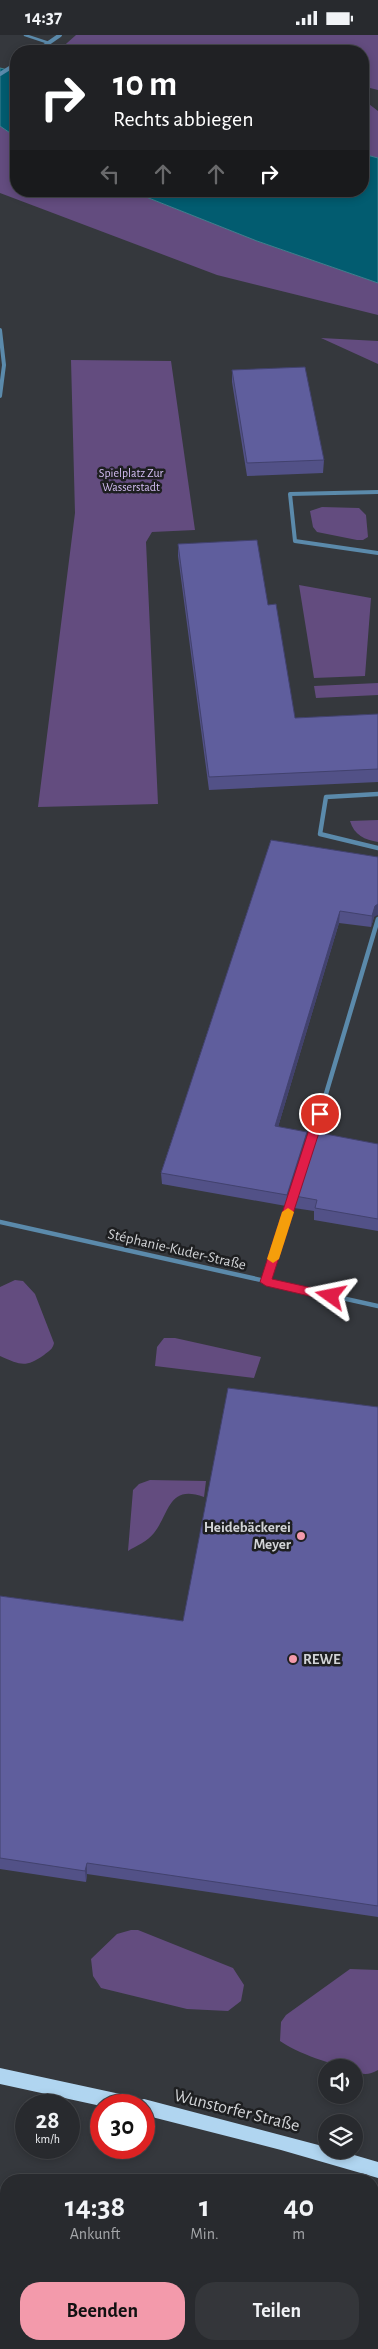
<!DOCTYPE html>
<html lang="de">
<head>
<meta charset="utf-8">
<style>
	body { margin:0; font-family:"Alegreya Sans",sans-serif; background:#34363a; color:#f1f3f6; height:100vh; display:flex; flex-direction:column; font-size:19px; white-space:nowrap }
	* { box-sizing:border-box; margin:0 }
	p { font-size:16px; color:#a5a7aa }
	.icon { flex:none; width:28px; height:28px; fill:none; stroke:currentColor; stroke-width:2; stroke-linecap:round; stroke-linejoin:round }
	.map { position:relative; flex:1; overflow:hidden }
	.sheet { position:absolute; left:0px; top:2139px; width:379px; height:176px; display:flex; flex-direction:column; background:#282a2e; border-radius:20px 20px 0 0; box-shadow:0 2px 8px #0003,0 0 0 1px #44464a }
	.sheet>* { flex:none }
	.hud { position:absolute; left:10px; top:10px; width:359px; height:152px; border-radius:20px; box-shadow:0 2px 8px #0003,0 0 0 1px #44464a; background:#202124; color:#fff; overflow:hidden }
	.buttons { position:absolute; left:318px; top:2024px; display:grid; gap:10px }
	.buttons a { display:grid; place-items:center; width:45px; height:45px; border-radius:50%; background:#282a2e; box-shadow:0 2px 8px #0003,0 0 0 1px #44464a; font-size:25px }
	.speed { position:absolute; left:15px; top:2059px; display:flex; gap:10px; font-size:25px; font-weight:700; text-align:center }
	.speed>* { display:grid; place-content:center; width:65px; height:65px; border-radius:50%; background:#282a2e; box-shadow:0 2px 8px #0003,0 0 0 1px #44464a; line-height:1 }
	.speed small { font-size:12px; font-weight:400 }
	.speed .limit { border:8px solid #d22; background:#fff; color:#111 }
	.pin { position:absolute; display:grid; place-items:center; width:42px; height:42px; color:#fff; margin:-21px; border:2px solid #fff; border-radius:50%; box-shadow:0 1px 5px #0007 }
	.me { position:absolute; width:55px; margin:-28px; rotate:282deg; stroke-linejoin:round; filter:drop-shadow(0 0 4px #0008) }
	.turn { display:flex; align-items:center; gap:18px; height:105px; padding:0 20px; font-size:22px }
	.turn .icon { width:65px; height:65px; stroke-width:2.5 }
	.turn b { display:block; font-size:35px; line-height:42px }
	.lanes { display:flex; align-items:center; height:48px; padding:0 20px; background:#0003; justify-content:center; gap:25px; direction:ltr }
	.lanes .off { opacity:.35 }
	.eta { display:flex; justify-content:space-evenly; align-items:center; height:85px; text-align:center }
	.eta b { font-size:30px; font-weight:600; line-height:35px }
	.cta { display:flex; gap:10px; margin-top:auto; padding:10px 20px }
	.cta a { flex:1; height:58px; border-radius:20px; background:#f39aab; color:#111; font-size:20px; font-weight:600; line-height:58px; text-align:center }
	.cta a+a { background:#34363a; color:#f1f3f6 }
	.status { display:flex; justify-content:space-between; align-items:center; height:35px; padding:0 25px; background:#282a2e; direction:ltr }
	.status svg { height:14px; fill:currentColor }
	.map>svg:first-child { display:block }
	.built { fill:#393f4a }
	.green { fill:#634c7f }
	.water { fill:#025c70; stroke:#40808f }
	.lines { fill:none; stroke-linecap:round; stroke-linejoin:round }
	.service { stroke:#5b8aab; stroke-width:2.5 }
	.minor-far1 { stroke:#5b8aab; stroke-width:4 }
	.minor { stroke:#5b8aab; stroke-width:4.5 }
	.primary { fill:#b0d5f0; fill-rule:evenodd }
	.wall { fill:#525187 }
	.shaded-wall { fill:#42426e }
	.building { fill:#5f5e9d; stroke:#42426e }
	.route { fill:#e11d48; stroke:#92132f }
	.slow { fill:#f59e0b }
	.poi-dot { fill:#f39aab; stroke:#1e1f21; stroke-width:2 }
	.labels { text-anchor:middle; stroke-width:5; stroke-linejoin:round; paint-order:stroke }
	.far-park-label { font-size:12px; fill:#d3bdf2; stroke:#1e1f21 }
	.street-label { font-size:15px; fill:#d1d3d6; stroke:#1e1f21 }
	.poi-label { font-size:15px; font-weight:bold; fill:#d1d3d6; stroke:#1e1f21; text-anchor:end }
	.near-street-label { font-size:18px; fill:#d1d3d6; stroke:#1e1f21 }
</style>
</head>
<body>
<div class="status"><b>14:37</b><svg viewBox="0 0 49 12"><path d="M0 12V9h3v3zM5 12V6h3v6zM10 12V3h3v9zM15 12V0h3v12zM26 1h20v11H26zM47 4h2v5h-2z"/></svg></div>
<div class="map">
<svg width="378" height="2314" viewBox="0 0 378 2314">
	<rect width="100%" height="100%" fill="#35383d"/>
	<path class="built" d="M 373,2230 L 378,2232 L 378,2314 L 285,2314 L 286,2309 L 372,2309 Z"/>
	<path class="green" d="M 76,0 L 378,0 L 378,55 L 370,53 L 365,66 L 378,76 L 378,123 L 363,119 L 362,16 L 58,16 Z
		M 0,91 L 16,102 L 16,156 L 131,156 L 257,206 L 378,248 L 378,280 L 217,240 L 0,158 Z
		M 321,303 L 378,306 L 378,329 Z
		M 71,325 L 171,326 L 195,495 L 152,497 L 146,507 L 158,769 L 38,772 L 75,478 Z
		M 322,472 L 359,473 L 366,480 L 368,502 L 363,505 L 357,505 L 317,497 L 313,492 L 310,476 Z
		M 299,550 L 371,563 L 365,641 L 314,643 Z
		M 378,648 L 378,660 L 316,663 L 314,651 Z
		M 378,785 L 378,807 C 365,805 354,800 350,786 Z
		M 15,1245 L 23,1246 L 35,1259 L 54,1308 C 53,1314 49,1316 44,1320 C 25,1333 21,1330 0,1321 L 0,1252 Z
		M 164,1303 L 175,1303 L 261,1322 L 254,1343 L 155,1331 L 157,1312 Z
		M 150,1445 L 206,1446 L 204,1462 C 168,1449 170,1478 154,1498 C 148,1506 136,1511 128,1516 L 133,1455 L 139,1449 Z
		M 131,1895 L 138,1895 L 233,1933 L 244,1950 L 241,1966 L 228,1976 L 187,1974 L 101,1953 L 93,1941 L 91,1924 L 117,1899 Z
		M 350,1934 L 378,1935 L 378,2035 C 369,2040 363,2040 354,2036 L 354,2032 C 335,2032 295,2017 280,2006 L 281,1987 L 286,1980 Z"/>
	<path class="water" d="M 0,33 L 16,37 L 16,102 L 0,91 Z
		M 363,119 L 378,123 L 378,248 L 257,206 L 131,156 L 362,156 Z"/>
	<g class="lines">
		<path class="service" d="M 25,0 L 49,8"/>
		<path class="minor-far1" d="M 37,16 L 60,0
			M 0,39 L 16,29
			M 0,295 L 4,330 L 0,361
			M 378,457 L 290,459 L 295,506 L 378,518"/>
		<path class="minor" d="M 378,759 L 326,762 L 320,799 L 378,813
			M 0,1187 L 378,1271
			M 266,1247 L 320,1079 L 378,884"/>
		<path class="primary" d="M 0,2033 L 134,2062 L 140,2065 L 144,2064 L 326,2112 L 326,2115 L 337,2115 L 378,2127 L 378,2143 L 281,2115 L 144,2080 L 144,2070 L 101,2071 L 0,2049 Z"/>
	</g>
	<path class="wall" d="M 232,335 L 324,425 L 323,438 L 247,441 L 232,347 Z
		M 178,509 L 268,570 L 295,683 L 378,679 L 378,747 L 209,755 L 178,521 Z
		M 271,805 L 374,882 L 371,892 L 339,888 L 278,1092 L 306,1108 L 286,1171 L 162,1149 L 161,1138 Z
		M 378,1109 L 378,1196 L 314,1185 L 314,1176 L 294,1173 L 295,1161 Z
		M 378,1372 L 378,1882 L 87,1839 L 86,1847 L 0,1834 L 0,1561 L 183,1586 Z"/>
	<path class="shaded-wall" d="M 378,869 L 378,880 L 374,882 L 371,892 L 372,881 L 375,871 Z
		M 340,876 L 339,888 L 275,1102 L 275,1091 Z
		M 307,1097 L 306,1108 L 286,1171 L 287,1160 Z
		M 87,1828 L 87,1839 L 86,1847 L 85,1836 Z"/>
	<path class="building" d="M 305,332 L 324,425 L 247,428 L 232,335 Z
		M 257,505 L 268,570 L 276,569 L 295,683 L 378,679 L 378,734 L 209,742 L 178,509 Z
		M 271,805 L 378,822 L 378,869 L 375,871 L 372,881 L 340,876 L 275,1091 L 307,1097 L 287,1160 L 161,1138 Z
		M 315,1097 L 378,1109 L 378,1184 L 315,1173 L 317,1165 L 295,1161 Z
		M 228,1353 L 378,1372 L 378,1871 L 87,1828 L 85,1836 L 0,1823 L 0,1561 L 183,1586 Z"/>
	<path class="route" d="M 320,1075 L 325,1079 L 272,1244 L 335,1258 L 337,1261 L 331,1266 L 266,1251 L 260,1247 L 314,1079 Z"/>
	<path class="slow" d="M 288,1173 L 294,1177 L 279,1224 L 273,1228 L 267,1224 L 282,1177 Z"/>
	<g class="poi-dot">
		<circle cx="301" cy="1501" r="5"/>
		<circle cx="293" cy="1624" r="5"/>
	</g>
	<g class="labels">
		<g class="far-park-label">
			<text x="131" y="442">Spielplatz Zur<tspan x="131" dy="14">Wasserstadt</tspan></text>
		</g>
		<g class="street-label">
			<text transform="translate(177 1214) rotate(13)" y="5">Stéphanie-Kuder-Straße</text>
		</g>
		<g class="poi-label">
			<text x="291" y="1497">Heidebäckerei<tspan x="291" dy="17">Meyer</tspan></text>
			<text x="303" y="1629" text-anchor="start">REWE</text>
		</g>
		<g class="near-street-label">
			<text transform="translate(237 2075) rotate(14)" y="6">Wunstorfer Straße</text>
		</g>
	</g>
</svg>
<div class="buttons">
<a><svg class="icon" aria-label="sound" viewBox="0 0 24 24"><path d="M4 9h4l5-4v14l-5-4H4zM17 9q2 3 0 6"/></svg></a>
<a><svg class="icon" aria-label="layers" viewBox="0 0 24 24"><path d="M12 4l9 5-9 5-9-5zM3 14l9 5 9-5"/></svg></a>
</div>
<div class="speed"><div>28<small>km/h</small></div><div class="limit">30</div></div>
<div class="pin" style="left:320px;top:1079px;background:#d93025"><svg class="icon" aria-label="arrive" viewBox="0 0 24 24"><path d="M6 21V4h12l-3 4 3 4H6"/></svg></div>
<svg class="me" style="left:331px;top:1261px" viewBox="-20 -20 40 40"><path d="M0-17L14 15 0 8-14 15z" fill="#e11d48" stroke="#fff" stroke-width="4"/></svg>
<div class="hud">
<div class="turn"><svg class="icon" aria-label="right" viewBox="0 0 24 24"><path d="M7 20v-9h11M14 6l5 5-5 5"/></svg><div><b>10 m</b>Rechts abbiegen</div></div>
<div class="lanes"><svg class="icon off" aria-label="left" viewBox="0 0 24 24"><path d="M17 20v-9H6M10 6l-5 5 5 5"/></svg><svg class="icon off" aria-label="ahead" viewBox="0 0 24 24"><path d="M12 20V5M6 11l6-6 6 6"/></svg><svg class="icon off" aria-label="ahead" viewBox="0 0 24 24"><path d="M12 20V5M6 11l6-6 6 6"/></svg><svg class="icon" aria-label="right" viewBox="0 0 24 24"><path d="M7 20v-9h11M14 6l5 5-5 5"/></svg></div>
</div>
<section class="sheet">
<div class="eta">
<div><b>14:38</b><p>Ankunft</p></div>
<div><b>1</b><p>Min.</p></div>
<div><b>40</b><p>m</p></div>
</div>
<div class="cta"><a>Beenden</a><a>Teilen</a></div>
</section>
</div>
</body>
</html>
